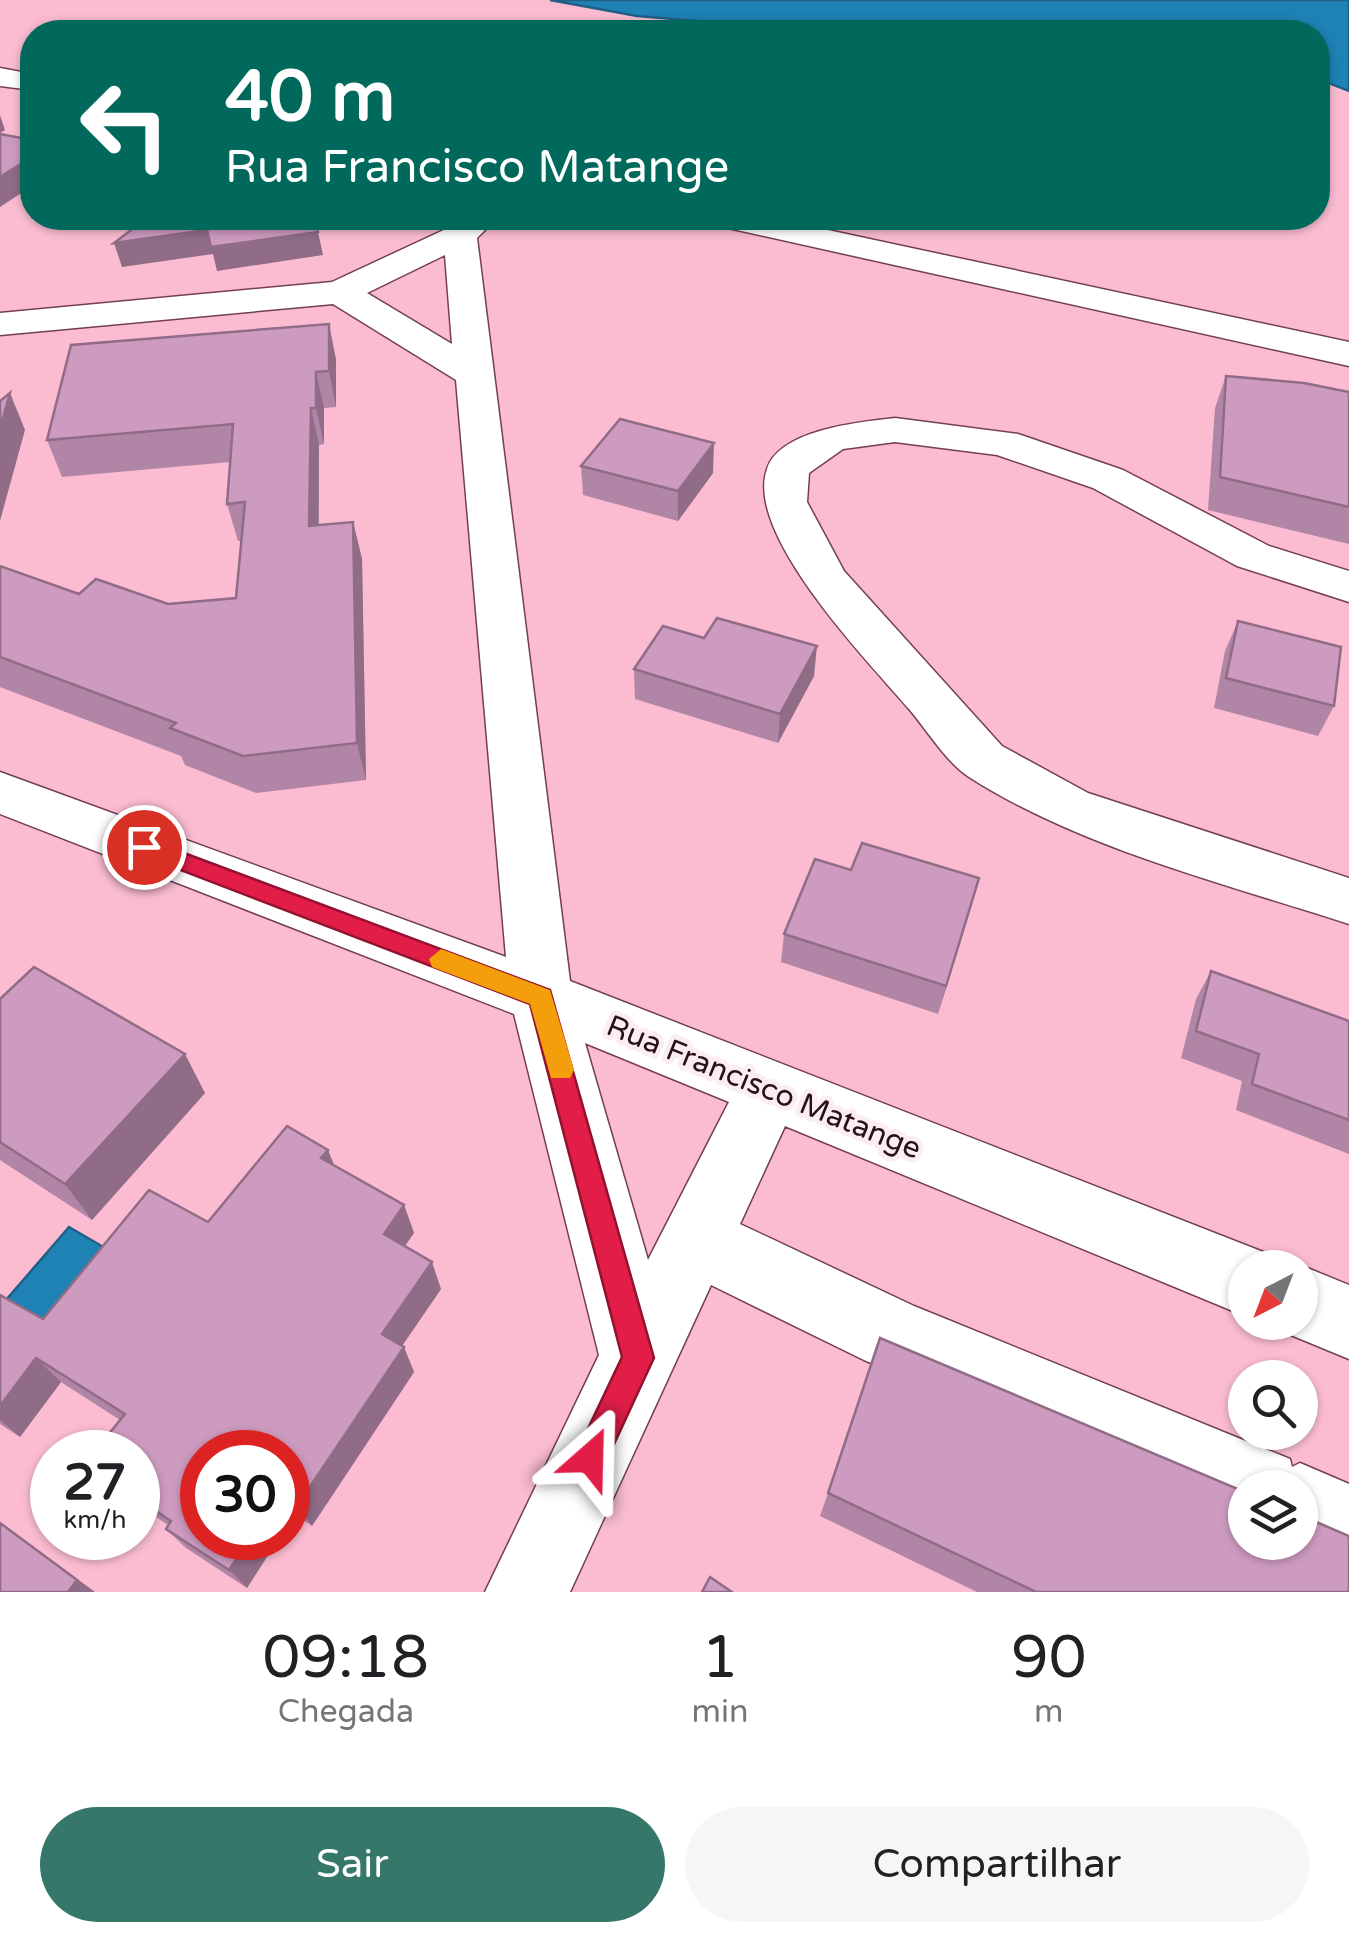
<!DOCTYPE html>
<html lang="pt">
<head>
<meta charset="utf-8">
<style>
	body { margin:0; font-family:"Varela Round",sans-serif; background:#f6f6f6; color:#202124; height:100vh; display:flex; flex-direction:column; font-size:38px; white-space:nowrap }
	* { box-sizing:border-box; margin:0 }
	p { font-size:32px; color:#757577 }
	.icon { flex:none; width:55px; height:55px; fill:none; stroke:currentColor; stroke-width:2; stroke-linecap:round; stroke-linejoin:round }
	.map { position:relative; height:1592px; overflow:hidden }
	.sheet { display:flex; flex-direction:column; background:#fff; flex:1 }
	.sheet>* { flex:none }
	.banner { position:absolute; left:20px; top:20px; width:1310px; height:210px; border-radius:40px; box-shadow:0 2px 8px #0004; background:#00695c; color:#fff; overflow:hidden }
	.needle { width:65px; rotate:222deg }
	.buttons { position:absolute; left:1228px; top:1250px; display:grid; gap:20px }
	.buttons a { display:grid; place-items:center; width:90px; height:90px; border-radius:50%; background:#fff; box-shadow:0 2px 8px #0004; font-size:50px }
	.speed { position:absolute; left:30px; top:1430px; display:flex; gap:20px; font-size:50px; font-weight:700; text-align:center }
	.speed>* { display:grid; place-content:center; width:130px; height:130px; border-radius:50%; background:#fff; box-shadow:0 2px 8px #0004; line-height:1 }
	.speed small { font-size:25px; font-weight:400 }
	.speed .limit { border:15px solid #d22; background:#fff; color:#111 }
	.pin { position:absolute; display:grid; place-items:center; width:85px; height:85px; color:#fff; margin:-42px; border:5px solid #fff; border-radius:50%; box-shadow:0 2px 10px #0007 }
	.me { position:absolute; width:110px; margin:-55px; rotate:25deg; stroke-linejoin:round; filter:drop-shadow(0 0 8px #0008) }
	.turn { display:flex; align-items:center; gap:35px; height:210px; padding:0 40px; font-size:45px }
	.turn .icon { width:130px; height:130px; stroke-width:2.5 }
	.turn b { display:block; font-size:70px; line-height:85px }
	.eta { display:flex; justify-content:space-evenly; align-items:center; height:170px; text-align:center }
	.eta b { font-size:60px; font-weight:600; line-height:70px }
	.action { display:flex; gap:20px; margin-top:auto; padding:20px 40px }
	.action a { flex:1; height:115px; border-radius:60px; background:#357768; color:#fff; font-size:40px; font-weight:600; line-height:115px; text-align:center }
	.action a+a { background:#f6f6f6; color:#202124 }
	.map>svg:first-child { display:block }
	.water { fill:#1e82b4; stroke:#216086; stroke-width:2.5 }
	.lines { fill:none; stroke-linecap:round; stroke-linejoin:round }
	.minor-casing { stroke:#733f53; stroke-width:3 }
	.minor { fill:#fff; fill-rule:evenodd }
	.wall { fill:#b185a5 }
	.shaded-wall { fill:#906c86 }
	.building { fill:#ce9bc0; stroke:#906c86; stroke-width:2.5 }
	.route { fill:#e11d48; stroke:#92132f; stroke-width:2.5 }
	.slow { fill:#f59e0b }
	.labels { text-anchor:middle; stroke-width:10; stroke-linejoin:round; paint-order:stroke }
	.street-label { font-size:30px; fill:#27111a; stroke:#fbedf1 }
</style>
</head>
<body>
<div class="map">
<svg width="1349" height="1592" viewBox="0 0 1349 1592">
	<rect width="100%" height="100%" fill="#fbbcd2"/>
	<path class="water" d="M 550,0 L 1349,0 L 1349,91 L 1318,79 L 1318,32 L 830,32 L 637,16 Z
		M 69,1227 L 112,1252 L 42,1335 L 0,1307 Z"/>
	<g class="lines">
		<defs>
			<path id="minor" d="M 0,68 L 32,74 L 32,90 L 0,86 Z
				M 460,218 L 497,218 L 477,238 L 570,981 L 1271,1255 L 1276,1268 L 1245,1268 L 1245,1316 L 785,1126 L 740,1224 L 914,1306 L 1290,1459 L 1292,1467 L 1300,1463 L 1349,1484 L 1349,1566 L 1294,1542 L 1300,1542 L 1300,1488 L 1245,1488 L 1245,1522 L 864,1360 L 711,1285 L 570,1592 L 485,1592 L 599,1355 L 514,1014 L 0,814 L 0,772 L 506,957 L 456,380 L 333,304 L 0,335 L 0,313 L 332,282 L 448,228 ZM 445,255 L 452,344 L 367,293 ZM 585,1043 L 729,1102 L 648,1260 Z
				M 711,218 L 772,218 L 1349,342 L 1349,366 L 728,228 L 716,225 Z
				M 895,418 L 1018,434 L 1123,470 L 1269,546 L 1349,571 L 1349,602 L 1237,566 L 1093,488 L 997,455 L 895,442 L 843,449 L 809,473 L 807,502 L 844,571 L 1002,746 L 1088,793 L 1349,878 L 1349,924 C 1223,883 1080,848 969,777 C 946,762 927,730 909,709 C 868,661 744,534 767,469 C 780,429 861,422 895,418 Z
				M 1300,1265 L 1349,1285 L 1349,1359 L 1274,1328 L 1272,1322 L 1300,1322 L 1300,1268 L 1295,1268 Z"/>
		</defs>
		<use href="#minor" class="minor-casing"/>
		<use href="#minor" class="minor"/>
	</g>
	<path class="wall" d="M 336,359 L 336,407 L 324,408 L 324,444 L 319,445 L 319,525 L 353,522 L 362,559 L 366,780 L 256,793 L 185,765 L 181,756 L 0,687 L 0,566 L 79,594 L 168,604 L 236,598 L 241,541 L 238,541 L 227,504 L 230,462 L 62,477 L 47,440 Z
		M 1226,376 L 1349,392 L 1349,544 L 1208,510 L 1215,408 Z
		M 581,466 L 713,473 L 678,521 L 583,495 Z
		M 1238,621 L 1334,706 L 1318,736 L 1214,708 L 1225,651 Z
		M 634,669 L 814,676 L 778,743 L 635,699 Z
		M 971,907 L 938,1014 L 781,962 L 784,934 Z
		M 1211,971 L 1349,1021 L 1349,1154 L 1236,1110 L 1242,1081 L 1181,1058 L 1196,999 Z
		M 0,999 L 205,1093 L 92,1220 L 0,1160 Z
		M 335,1166 L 404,1205 L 414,1233 L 405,1246 L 441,1289 L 402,1346 L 414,1372 L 312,1526 L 294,1514 L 288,1525 L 288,1452 L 202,1538 L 279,1538 L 247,1588 L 186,1548 L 166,1529 L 168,1525 L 138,1505 L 138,1452 L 120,1420 L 61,1382 L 20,1437 L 0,1424 L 0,1295 L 43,1319 L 208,1222 Z
		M 828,1493 L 1349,1592 L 977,1592 L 820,1516 Z"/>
	<path class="shaded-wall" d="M 0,115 L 5,130 L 0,133 Z
		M 32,157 L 32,186 L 0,207 L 0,177 Z
		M 310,218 L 359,218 L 311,222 Z
		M 207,230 L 318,232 L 323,255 L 217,271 L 213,254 L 122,267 L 114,243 Z
		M 329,324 L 336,359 L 336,407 L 329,371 Z
		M 316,372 L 324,408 L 324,444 L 316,408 Z
		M 10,393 L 25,430 L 0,521 L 0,428 Z
		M 311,408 L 319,445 L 318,563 L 309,526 Z
		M 714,443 L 713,473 L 678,521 L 678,491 Z
		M 353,522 L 362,559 L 366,780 L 357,743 Z
		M 817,646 L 814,676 L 778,743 L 780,714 Z
		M 979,878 L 971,907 L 938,1014 L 946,986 Z
		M 185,1054 L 205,1093 L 92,1220 L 65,1184 Z
		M 328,1150 L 340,1179 L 321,1158 Z
		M 404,1205 L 414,1233 L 394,1261 L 384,1234 Z
		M 432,1262 L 441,1289 L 393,1359 L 382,1334 Z
		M 404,1347 L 414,1372 L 312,1526 L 297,1506 Z
		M 36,1358 L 61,1382 L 20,1437 L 0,1420 L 0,1406 Z
		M 288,1505 L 294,1514 L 288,1525 Z
		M 0,1522 L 95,1592 L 68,1592 Z
		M 250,1538 L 279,1538 L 247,1588 L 229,1570 Z"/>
	<path class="building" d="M 0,134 L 32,140 L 32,157 L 0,177 Z
		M 147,218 L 313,218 L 318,232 L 211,247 L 207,230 L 114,243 Z
		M 329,324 L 329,371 L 316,372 L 316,408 L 311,408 L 309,526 L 353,522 L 357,743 L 243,756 L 170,728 L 176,723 L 0,657 L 0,566 L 79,594 L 96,579 L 168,604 L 236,598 L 245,502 L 227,504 L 233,424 L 47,440 L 71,345 Z
		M 1226,376 L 1304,383 L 1349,392 L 1349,507 L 1220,477 Z
		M 10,393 L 0,428 L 0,401 Z
		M 620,419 L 714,443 L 678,491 L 581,466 Z
		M 717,618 L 817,646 L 780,714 L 634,669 L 663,626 L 704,638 Z
		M 1238,621 L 1341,647 L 1334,706 L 1226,678 Z
		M 862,843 L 979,878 L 946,986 L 784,934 L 815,859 L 851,870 Z
		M 34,967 L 185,1054 L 65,1184 L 0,1142 L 0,999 Z
		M 1211,971 L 1349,1021 L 1349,1120 L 1252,1084 L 1259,1054 L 1196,1031 Z
		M 287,1126 L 328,1150 L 321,1158 L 404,1205 L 384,1234 L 432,1262 L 382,1334 L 404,1347 L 297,1506 L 288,1499 L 288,1452 L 202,1452 L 202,1538 L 250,1538 L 229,1570 L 166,1529 L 171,1521 L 138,1499 L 138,1452 L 94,1452 L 125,1414 L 36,1358 L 0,1406 L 0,1295 L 43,1319 L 149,1190 L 208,1222 Z
		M 880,1338 L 1245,1492 L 1245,1542 L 1300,1542 L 1300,1515 L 1349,1536 L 1349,1592 L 1036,1592 L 828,1493 Z
		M 0,1523 L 77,1580 L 68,1592 L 0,1592 Z
		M 710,1577 L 732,1592 L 702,1592 Z"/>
	<path class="route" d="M 144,838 L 550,990 L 654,1358 L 602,1470 L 590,1475 L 579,1470 L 574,1458 L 622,1357 L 530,1004 L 136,853 L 136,840 Z"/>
	<path class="slow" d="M 441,949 L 550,990 L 574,1070 L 570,1078 L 551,1078 L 530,1004 L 432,967 L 429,959 Z"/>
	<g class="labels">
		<g class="street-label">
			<text transform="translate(764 1087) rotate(22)" y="10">Rua Francisco Matange</text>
		</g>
	</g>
</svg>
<div class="buttons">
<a><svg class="needle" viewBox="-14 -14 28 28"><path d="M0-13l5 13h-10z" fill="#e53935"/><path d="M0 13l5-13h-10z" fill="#757577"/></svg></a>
<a><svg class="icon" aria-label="search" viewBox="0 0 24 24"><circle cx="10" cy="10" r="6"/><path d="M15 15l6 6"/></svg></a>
<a><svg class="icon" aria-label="layers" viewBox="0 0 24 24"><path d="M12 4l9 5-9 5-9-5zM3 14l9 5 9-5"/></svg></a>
</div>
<div class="speed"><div>27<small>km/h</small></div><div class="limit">30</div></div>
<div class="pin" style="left:144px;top:847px;background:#d93025"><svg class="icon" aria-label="arrive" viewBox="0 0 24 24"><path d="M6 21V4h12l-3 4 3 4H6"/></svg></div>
<svg class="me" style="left:590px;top:1458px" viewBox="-20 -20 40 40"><path d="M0-17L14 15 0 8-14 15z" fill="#e11d48" stroke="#fff" stroke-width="4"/></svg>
<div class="banner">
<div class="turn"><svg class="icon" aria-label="left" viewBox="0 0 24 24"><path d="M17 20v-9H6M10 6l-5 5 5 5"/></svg><div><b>40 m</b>Rua Francisco Matange</div></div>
</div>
</div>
<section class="sheet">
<div class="eta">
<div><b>09:18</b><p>Chegada</p></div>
<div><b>1</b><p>min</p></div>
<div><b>90</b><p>m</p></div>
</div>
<div class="action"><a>Sair</a><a>Compartilhar</a></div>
</section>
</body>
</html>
